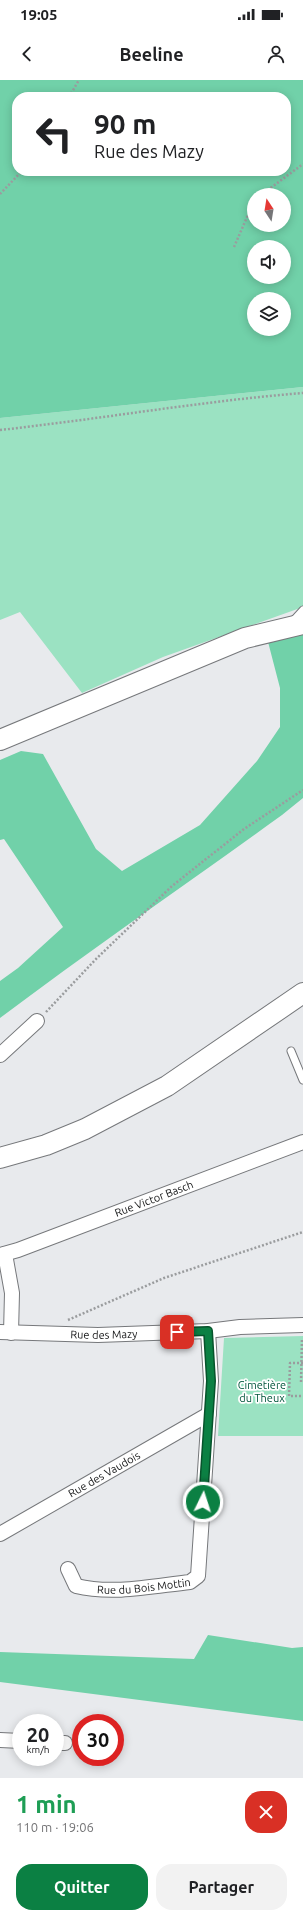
<!DOCTYPE html>
<html lang="fr">
<head>
<meta charset="utf-8">
<style>
	body { margin:0; font-family:Ubuntu,sans-serif; background:#f2f2f2; color:#202124; height:100vh; display:flex; flex-direction:column; font-size:15px; white-space:nowrap }
	* { box-sizing:border-box; margin:0 }
	p { font-size:13px; color:#757577 }
	.icon { flex:none; width:22px; height:22px; fill:none; stroke:currentColor; stroke-width:2; stroke-linecap:round; stroke-linejoin:round }
	.map { position:relative; height:1698px; overflow:hidden }
	.sheet { display:flex; flex-direction:column; background:#fff; flex:1 }
	.sheet>* { flex:none }
	.banner { position:absolute; left:12px; top:12px; width:279px; height:84px; border-radius:16px; box-shadow:0 2px 10px #0003; background:#fff; color:#202124; overflow:hidden }
	.needle { width:26px; rotate:348deg }
	.buttons { position:absolute; left:247px; top:108px; display:grid; gap:8px }
	.buttons a { display:grid; place-items:center; width:44px; height:44px; border-radius:50%; background:#fff; box-shadow:0 2px 10px #0003; font-size:20px }
	.speed { position:absolute; left:12px; top:1634px; display:flex; gap:8px; font-size:20px; font-weight:700; text-align:center }
	.speed>* { display:grid; place-content:center; width:52px; height:52px; border-radius:50%; background:#fff; box-shadow:0 2px 10px #0003; line-height:1 }
	.speed small { font-size:10px; font-weight:400 }
	.speed .limit { border:6px solid #d22; background:#fff; color:#111 }
	.pin { position:absolute; display:grid; place-items:center; width:34px; height:34px; color:#fff; margin:-17px; border-radius:8px; box-shadow:0 2px 6px #0006 }
	.me { position:absolute; width:44px; margin:-22px; rotate:4deg; stroke-linejoin:round; filter:drop-shadow(0 0 3px #0008) }
	.turn { display:flex; align-items:center; gap:14px; height:84px; padding:0 16px; font-size:18px }
	.turn .icon { width:52px; height:52px; stroke-width:2.5 }
	.turn b { display:block; font-size:28px; line-height:34px }
	.round { display:grid; place-items:center; flex:none; width:42px; height:42px; border-radius:16px; background:#f2f2f2 }
	.summary { display:flex; align-items:center; justify-content:space-between; height:68px; padding:0 16px }
	h1 { font-size:24px; font-weight:700; line-height:30px; color:#1e9e55 }
	.action { display:flex; gap:8px; margin-top:auto; padding:8px 16px }
	.action a { flex:1; height:46px; border-radius:16px; background:#0b8043; color:#fff; font-size:16px; font-weight:700; line-height:46px; text-align:center }
	.action a+a { background:#f2f2f2; color:#202124 }
	.status { display:flex; justify-content:space-between; align-items:center; height:28px; padding:0 20px; background:#fff; direction:ltr }
	.status svg { height:11px; fill:currentColor }
	header { display:flex; justify-content:space-between; align-items:center; height:52px; padding:0 16px; background:#fff; font-size:18px; font-weight:700 }
	.map>svg:first-child { display:block }
	.green { fill:#9be2c2 }
	.forest { fill:#71d1a9; fill-rule:evenodd }
	.lines { fill:none; stroke-linecap:round; stroke-linejoin:round }
	.lane-casing { stroke:#76787b; stroke-width:9 }
	.street-casing { stroke:#76787b; stroke-width:16 }
	.secondary-casing { stroke:#76787b; stroke-width:22 }
	.path { stroke:#9a9c9e; stroke-width:2.5; stroke-dasharray:2 2; stroke-linecap:butt }
	.lane { stroke:#fff; stroke-width:7 }
	.street { stroke:#fff; stroke-width:14 }
	.secondary { stroke:#fff; stroke-width:20 }
	.route-casing { stroke:#07532c; stroke-width:10 }
	.route { stroke:#0b8043; stroke-width:7 }
	.labels { text-anchor:middle; stroke-width:3.5; stroke-linejoin:round; paint-order:stroke }
	.street-label { font-size:11px; fill:#151617; stroke:#fff }
	.park-label { font-size:11px; fill:#01553b; stroke:#fff }
</style>
</head>
<body>
<div class="status"><b>19:05</b><svg viewBox="0 0 49 12"><path d="M0 12V9h3v3zM5 12V6h3v6zM10 12V3h3v9zM15 12V0h3v12zM26 1h20v11H26zM47 4h2v5h-2z"/></svg></div>
<header><svg class="icon" aria-label="back" viewBox="0 0 24 24"><path d="M15 5l-7 7 7 7"/></svg>Beeline<svg class="icon" aria-label="person" viewBox="0 0 24 24"><circle cx="12" cy="8" r="4"/><path d="M4 21q1-7 8-7t8 7"/></svg></header>
<div class="map">
<svg width="303" height="1698" viewBox="0 0 303 1698">
	<rect width="100%" height="100%" fill="#e8eaed"/>
	<path class="green" d="M 303,307 L 303,527 L 163,577 L 82,613 L 20,532 L 0,540 L 0,338 Z
		M 303,1256 L 303,1356 L 218,1356 L 224,1258 Z"/>
	<path class="forest" d="M 0,0 L 303,0 L 303,307 L 0,338 ZM 17,17 L 286,17 L 286,91 L 17,91 ZM 254,115 L 284,115 L 284,145 L 254,145 ZM 254,167 L 284,167 L 284,197 L 254,197 ZM 254,219 L 284,219 L 284,249 L 254,249 Z
		M 303,551 L 303,718 L 282,735 C 188,803 93,868 0,938 L 0,901 L 18,888 L 63,847 L 4,759 L 0,760 L 0,680 L 21,671 L 43,674 L 96,769 L 122,791 L 200,745 L 257,681 L 280,647 L 280,608 L 267,558 Z
		M 208,1555 L 292,1568 L 303,1567 L 303,1641 L 0,1602 L 0,1572 L 194,1579 Z"/>
	<g class="lines">
		<defs>
			<path id="lane" d="M 292,542 L 303,530
				M 291,971 L 303,1000"/>
			<g id="street">
				<path d="M 0,975 L 37,941"/>
				<path d="M 5,1174 L 12,1213 L 11,1253"/>
				<path id="s1" d="M 0,1175 L 18,1170 L 303,1062"/>
				<path id="s2" d="M 0,1252 L 98,1255 L 208,1251 L 240,1247 L 303,1245"/>
				<path id="s3" d="M 0,1454 L 209,1334"/>
				<path id="s4" d="M 68,1489 L 76,1506 C 113,1515 153,1506 190,1502 L 198,1496 L 211,1301 L 208,1251"/>
				<path d="M 0,1660 L 21,1661"/>
				<path d="M 55,1663 L 65,1663"/>
			</g>
			<path id="secondary" d="M 0,660 L 245,558 L 303,544
				M 0,1078 L 46,1065 L 85,1049 L 167,1006 L 303,913"/>
		</defs>
		<use href="#lane" class="lane-casing"/>
		<use href="#street" class="street-casing"/>
		<use href="#secondary" class="secondary-casing"/>
		<path class="path" d="M 69,17 L 79,0
			M 0,114 L 22,91
			M 261,115 L 303,84
			M 234,167 L 254,121
			M 0,350 C 101,339 202,321 303,313
			M 46,932 L 96,879 L 172,806 L 244,749 L 303,710
			M 68,1240 L 164,1198 L 303,1152
			M 303,1283 L 290,1283 L 289,1316 L 303,1316
			M 301,1302 L 302,1258"/>
		<use href="#lane" class="lane"/>
		<use href="#street" class="street"/>
		<use href="#secondary" class="secondary"/>
	</g>
	<g class="lines">
		<defs>
			<path id="route" d="M 177,1252 L 208,1251 L 211,1301 L 203,1422"/>
		</defs>
		<use href="#route" class="route-casing"/>
		<use href="#route" class="route"/>
	</g>
	<g class="labels">
		<g class="street-label">
			<text dy="4" stroke="none"><textPath href="#s1" startOffset="164">Rue Victor Basch</textPath></text>
			<text dy="4" stroke="none"><textPath href="#s2" startOffset="104">Rue des Mazy</textPath></text>
			<text dy="4" stroke="none"><textPath href="#s3" startOffset="120">Rue des Vaudois</textPath></text>
			<text dy="4" stroke="none"><textPath href="#s4" startOffset="87">Rue du Bois Mottin</textPath></text>
		</g>
		<g class="park-label">
			<text x="262" y="1309">Cimetière<tspan x="262" dy="13">du Theux</tspan></text>
		</g>
	</g>
</svg>
<div class="buttons">
<a><svg class="needle" viewBox="-14 -14 28 28"><path d="M0-13l5 13h-10z" fill="#e53935"/><path d="M0 13l5-13h-10z" fill="#757577"/></svg></a>
<a><svg class="icon" aria-label="sound" viewBox="0 0 24 24"><path d="M4 9h4l5-4v14l-5-4H4zM17 9q2 3 0 6"/></svg></a>
<a><svg class="icon" aria-label="layers" viewBox="0 0 24 24"><path d="M12 4l9 5-9 5-9-5zM3 14l9 5 9-5"/></svg></a>
</div>
<div class="speed"><div>20<small>km/h</small></div><div class="limit">30</div></div>
<div class="pin" style="left:177px;top:1252px;background:#d93025"><svg class="icon" aria-label="arrive" viewBox="0 0 24 24"><path d="M6 21V4h12l-3 4 3 4H6"/></svg></div>
<svg class="me" style="left:203px;top:1422px" viewBox="-20 -20 40 40"><circle r="17" fill="#0b8043" stroke="#fff" stroke-width="3"/><path d="M0-11L8 9 0 5-8 9z" fill="#fff"/></svg>
<div class="banner">
<div class="turn"><svg class="icon" aria-label="left" viewBox="0 0 24 24"><path d="M17 20v-9H6M10 6l-5 5 5 5"/></svg><div><b>90 m</b>Rue des Mazy</div></div>
</div>
</div>
<section class="sheet">
<div class="summary"><div><h1>1 min</h1><p>110 m · 19:06</p></div><a class="round" style="background:#d93025;color:#fff"><svg class="icon" aria-label="close" viewBox="0 0 24 24"><path d="M6 6l12 12M18 6L6 18"/></svg></a></div>
<div class="action"><a>Quitter</a><a>Partager</a></div>
</section>
</body>
</html>
